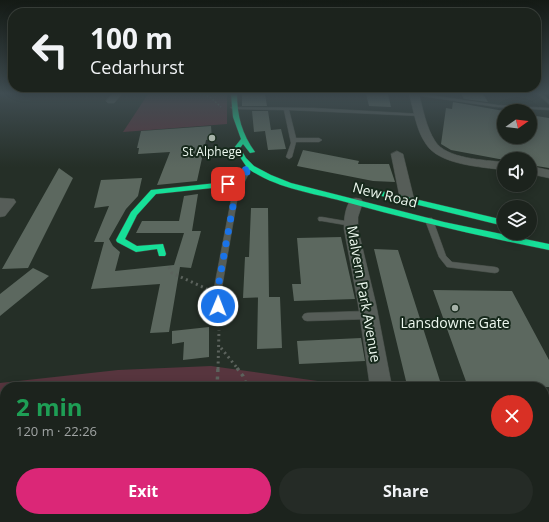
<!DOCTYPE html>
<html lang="en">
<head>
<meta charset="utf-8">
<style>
	body { margin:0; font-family:"Open Sans",sans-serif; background:#252b26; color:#f1f3f6; height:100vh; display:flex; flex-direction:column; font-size:15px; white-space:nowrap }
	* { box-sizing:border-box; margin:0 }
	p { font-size:13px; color:#a0a4a4 }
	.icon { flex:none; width:22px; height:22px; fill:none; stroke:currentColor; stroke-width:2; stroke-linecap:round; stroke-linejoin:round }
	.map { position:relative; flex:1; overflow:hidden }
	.side { position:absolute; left:0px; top:382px; width:549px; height:140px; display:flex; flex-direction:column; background:#1c231d; border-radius:16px 16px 0 0; box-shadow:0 2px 10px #0003,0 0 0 1px #3a403b }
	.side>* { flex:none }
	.hud { position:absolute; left:8px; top:8px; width:533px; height:84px; border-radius:16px; box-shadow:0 2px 10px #0003,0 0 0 1px #3a403b; background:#1c231d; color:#f1f3f6; overflow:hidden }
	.needle { width:26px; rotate:76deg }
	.tools { position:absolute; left:497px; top:104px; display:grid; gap:8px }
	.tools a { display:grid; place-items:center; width:40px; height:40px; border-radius:50%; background:#1c231d; box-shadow:0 2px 10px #0003,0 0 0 1px #3a403b; font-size:20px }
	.pin { position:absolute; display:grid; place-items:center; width:34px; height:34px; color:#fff; margin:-17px; border-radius:8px; box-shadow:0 2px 6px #0006 }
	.me { position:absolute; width:44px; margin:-22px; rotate:1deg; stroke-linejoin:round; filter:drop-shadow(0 0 3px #0008) }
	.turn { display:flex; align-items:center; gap:14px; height:84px; padding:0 16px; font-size:18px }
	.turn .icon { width:52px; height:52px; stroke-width:2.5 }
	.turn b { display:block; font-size:28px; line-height:34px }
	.round { display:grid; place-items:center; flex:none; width:42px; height:42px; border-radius:21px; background:#252b26 }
	.summary { display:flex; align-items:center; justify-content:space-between; height:68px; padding:0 16px }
	h1 { font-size:24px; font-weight:700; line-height:30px; color:#1e9e55 }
	.primary-button { display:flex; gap:8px; margin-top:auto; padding:8px 16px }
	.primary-button a { flex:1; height:46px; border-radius:24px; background:#db2777; color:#fff; font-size:16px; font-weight:700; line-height:46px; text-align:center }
	.primary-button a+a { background:#252b26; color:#f1f3f6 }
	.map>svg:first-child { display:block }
	.green { fill:#57353e }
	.forest { fill:#76525b }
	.building { fill:#5c685f }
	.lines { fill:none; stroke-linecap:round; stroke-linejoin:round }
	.lane-casing { stroke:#434b45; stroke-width:1 }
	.street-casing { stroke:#434b45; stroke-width:1 }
	.fast-casing { stroke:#434b45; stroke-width:1 }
	.path-far2 { stroke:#5c635d; stroke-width:1.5; stroke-dasharray:1.5 2; stroke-linecap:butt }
	.path-far1 { stroke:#5c635d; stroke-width:3; stroke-dasharray:2 3.5; stroke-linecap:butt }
	.path { stroke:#5c635d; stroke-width:3.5; stroke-dasharray:3 4.5; stroke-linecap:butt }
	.lane { fill:#565d58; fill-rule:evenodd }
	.street { fill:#565d58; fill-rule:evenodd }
	.fast { fill:#16e098; fill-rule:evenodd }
	.route { stroke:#1a73e8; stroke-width:7; stroke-dasharray:0 12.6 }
	.poi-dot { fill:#a7b2a9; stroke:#17291c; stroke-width:1.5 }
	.labels { text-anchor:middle; stroke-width:4; stroke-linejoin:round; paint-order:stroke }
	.far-poi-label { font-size:12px; fill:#edf8ef; stroke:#17291c }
	.street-label { font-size:14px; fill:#edf8ef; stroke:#17291c }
	.poi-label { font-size:14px; fill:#edf8ef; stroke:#17291c }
</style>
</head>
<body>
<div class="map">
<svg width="549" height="522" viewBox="0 0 549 522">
	<rect width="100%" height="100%" fill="#252f27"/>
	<path class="green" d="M 148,94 L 227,94 L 227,124 L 123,132 Z
		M 211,366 L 360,387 L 5,387 L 5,517 L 544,517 L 544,405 L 549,406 L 549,522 L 0,522 L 0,383 L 118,370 Z"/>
	<path class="forest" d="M 544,405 L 549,406 L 549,514 L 544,514 Z"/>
	<path class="building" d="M 242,94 L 265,94 L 267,106 L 242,106 Z
		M 366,94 L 388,94 L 391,107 L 369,106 Z
		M 461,94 L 483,94 L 488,102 L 464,99 Z
		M 453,102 L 504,111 L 504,137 L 530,137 L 530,115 L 549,118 L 549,168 L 530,165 L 530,159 L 499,159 L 451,150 L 441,144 L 446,108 L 452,109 Z
		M 252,111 L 268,111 L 271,130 L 281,129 L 286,149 L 268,150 L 265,131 L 254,132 Z
		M 211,126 L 212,139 L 206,140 L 197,181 L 157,185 L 170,152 L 138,154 L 139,148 L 137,148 L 141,131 Z
		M 303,150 L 359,161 L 358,164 L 389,164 L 395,182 L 373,181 L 297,166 Z
		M 59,168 L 73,178 L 28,268 L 2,269 Z
		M 142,178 L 138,196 L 126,209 L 109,239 L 113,246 L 120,252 L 115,271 L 174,265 L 184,233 L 136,233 L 142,221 L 179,221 L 184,196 L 198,194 L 192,231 L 201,231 L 191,268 L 180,267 L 169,332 L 150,333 L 160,284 L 91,289 L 104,242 L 94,242 L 109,206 L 94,208 L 101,180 Z
		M 251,208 L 268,208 L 269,297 L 243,298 L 245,257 L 249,257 Z
		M 341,237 L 355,299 L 294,301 L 292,284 L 301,284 L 297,238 Z
		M 374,249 L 398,250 L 440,381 L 406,381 Z
		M 33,268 L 49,276 L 0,316 L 0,294 Z
		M 433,290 L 512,291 L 549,360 L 549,387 L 468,387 Z
		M 258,297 L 280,297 L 282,348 L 257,349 Z
		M 209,327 L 209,357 L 183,360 L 184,342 L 172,344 L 172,331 Z
		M 361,338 L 365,361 L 299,364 L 297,341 Z"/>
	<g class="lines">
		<defs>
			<path id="lane" d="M 412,94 L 423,94 L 497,105 L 549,108 L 549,110 L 497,107 L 414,95 Z
				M 538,94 L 543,94 L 549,100 L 549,104 Z
				M 231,107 L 314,108 L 421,114 L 423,115 L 421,116 L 289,110 L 296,138 L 319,138 L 322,140 L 319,142 L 296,142 L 292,157 L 289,159 L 286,157 L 291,143 L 284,110 L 233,109 L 231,108 Z
				M 247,169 L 250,171 L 238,195 L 221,293 L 224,320 L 222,323 L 219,324 L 216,323 L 214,320 L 213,293 L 232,195 L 244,171 Z
				M 319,217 L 322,217 L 351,222 L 355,224 L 351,226 L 322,221 L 319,221 L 318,219 Z
				M 426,218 L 432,218 L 433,220 L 446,256 L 452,262 L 495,267 L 498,268 L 499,270 L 498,272 L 495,273 L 447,267 L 439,257 L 425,220 Z
				M 369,311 L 372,312 L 374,315 L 372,318 L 369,319 L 307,321 L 304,320 L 302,317 L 304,314 L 307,313 Z"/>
			<path id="street" d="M 112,94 L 122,94 L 114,103 L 108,103 L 106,101 Z
				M 409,94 L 419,94 C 423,109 426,127 435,141 C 446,159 485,160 504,162 L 504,170 C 482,167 439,165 426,144 C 416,130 414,111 409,94 Z
				M 397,151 L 403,154 L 414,199 L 412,202 L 402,202 L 400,199 L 391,154 Z
				M 530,166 L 549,170 L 549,178 L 530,174 Z
				M 0,198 L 14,199 L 16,202 L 5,216 L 0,217 Z
				M 356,198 L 361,199 L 363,202 L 358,217 L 358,229 L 376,304 L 392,387 L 370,387 L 358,304 L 344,229 C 344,218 345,208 351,199 Z"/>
			<path id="fast" d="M 231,94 L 237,94 C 237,116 242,134 255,152 L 250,153 L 243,144 L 240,148 L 246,158 L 254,166 L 271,175 L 291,183 L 444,222 L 549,244 L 549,250 C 479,236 410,220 342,201 C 311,193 277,188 250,170 L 231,186 L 156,194 L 137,215 L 125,239 L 137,246 L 163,244 L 166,254 L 165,256 L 159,256 L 157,249 L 136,252 L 117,242 L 116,240 L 131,212 L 151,190 L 226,182 L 246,166 L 234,148 L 241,139 L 233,117 Z
				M 361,187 L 364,187 L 504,220 L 504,226 L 361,191 Z"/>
		</defs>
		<use href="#lane" class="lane-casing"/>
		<use href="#street" class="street-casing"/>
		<use href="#fast" class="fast-casing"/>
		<path class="path-far2" d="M 200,94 L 210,97 L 221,107"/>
		<path class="path-far1" d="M 169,267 L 172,273 L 207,289
			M 221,348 L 238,369
			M 218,369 L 219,330"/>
		<path class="path" d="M 237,368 L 243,376 L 247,387
			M 217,387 L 218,368
			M 0,413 L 5,412
			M 287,517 L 289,522
			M 204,522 L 205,517"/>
		<use href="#lane" class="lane"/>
		<use href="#street" class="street"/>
		<use href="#fast" class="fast"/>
	</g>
	<linearGradient id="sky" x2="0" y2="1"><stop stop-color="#141a15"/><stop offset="0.56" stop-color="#404d52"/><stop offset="1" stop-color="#404d52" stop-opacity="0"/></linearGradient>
	<rect width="549" height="167" fill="url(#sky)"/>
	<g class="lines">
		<path class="route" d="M 218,306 L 217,293 L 235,195 L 250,166 L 228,184"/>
	</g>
	<g class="poi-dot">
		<circle cx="212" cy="138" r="4"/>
		<circle cx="455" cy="308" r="4"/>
	</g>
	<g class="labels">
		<g class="far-poi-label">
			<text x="212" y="156">St Alphege</text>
		</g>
		<g class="street-label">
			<text transform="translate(385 195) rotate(14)" y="5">New Road</text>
			<text transform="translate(364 294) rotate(80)" y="5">Malvern Park Avenue</text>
		</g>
		<g class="poi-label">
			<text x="455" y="328">Lansdowne Gate</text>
		</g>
	</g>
</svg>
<div class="tools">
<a><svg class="needle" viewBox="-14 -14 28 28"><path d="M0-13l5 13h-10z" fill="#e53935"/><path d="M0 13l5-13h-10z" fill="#a0a4a4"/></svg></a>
<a><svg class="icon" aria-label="sound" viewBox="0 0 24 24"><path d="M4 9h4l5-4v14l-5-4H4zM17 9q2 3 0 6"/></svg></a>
<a><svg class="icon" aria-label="layers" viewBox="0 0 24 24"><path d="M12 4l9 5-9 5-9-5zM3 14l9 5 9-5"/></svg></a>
</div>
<div class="pin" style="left:228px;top:184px;background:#d93025"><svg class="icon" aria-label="arrive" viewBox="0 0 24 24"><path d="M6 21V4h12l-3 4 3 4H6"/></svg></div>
<svg class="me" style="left:218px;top:306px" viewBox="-20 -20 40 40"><circle r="17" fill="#1a73e8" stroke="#fff" stroke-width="3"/><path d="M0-11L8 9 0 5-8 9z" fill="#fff"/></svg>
<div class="hud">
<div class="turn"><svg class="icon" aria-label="left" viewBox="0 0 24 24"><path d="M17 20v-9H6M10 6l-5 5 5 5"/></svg><div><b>100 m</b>Cedarhurst</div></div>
</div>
<section class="side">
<div class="summary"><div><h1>2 min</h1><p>120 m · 22:26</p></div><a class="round" style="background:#d93025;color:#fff"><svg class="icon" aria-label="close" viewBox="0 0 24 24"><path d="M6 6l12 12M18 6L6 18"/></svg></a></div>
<div class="primary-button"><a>Exit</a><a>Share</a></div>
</section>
</div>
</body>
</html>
